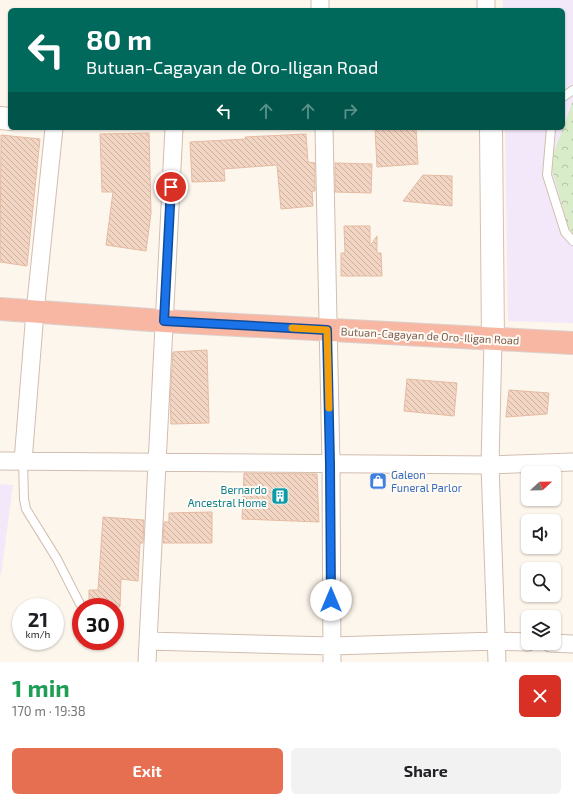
<!DOCTYPE html>
<html lang="en">
<head>
<meta charset="utf-8">
<style>
	body { margin:0; font-family:"Exo 2",sans-serif; background:#f2f2f2; color:#202124; height:100vh; display:flex; flex-direction:column; font-size:15px; white-space:nowrap }
	* { box-sizing:border-box; margin:0 }
	p { font-size:13px; color:#757577 }
	.icon { flex:none; width:22px; height:22px; fill:none; stroke:currentColor; stroke-width:2; stroke-linecap:round; stroke-linejoin:round }
	.map { position:relative; height:662px; overflow:hidden }
	.details { display:flex; flex-direction:column; background:#fff; flex:1 }
	.details>* { flex:none }
	.hud { position:absolute; left:8px; top:8px; width:557px; height:122px; border-radius:6px; box-shadow:0 1px 3px #0004; background:#00695c; color:#fff; overflow:hidden }
	.needle { width:26px; rotate:68deg }
	.buttons { position:absolute; left:521px; top:466px; display:grid; gap:8px }
	.buttons a { display:grid; place-items:center; width:40px; height:40px; border-radius:6px; background:#fff; box-shadow:0 1px 3px #0004; font-size:20px }
	.speed { position:absolute; left:12px; top:598px; display:flex; gap:8px; font-size:20px; font-weight:700; text-align:center }
	.speed>* { display:grid; place-content:center; width:52px; height:52px; border-radius:50%; background:#fff; box-shadow:0 1px 3px #0004; line-height:1 }
	.speed small { font-size:10px; font-weight:400 }
	.speed .limit { border:6px solid #d22; background:#fff; color:#111 }
	.pin { position:absolute; display:grid; place-items:center; width:34px; height:34px; color:#fff; margin:-17px; border:2px solid #fff; border-radius:50%; box-shadow:0 1px 4px #0007 }
	.me { position:absolute; width:44px; margin:-22px; rotate:0deg; stroke-linejoin:round; filter:drop-shadow(0 0 3px #0008) }
	.turn { display:flex; align-items:center; gap:14px; height:84px; padding:0 12px; font-size:18px }
	.turn .icon { width:52px; height:52px; stroke-width:2.5 }
	.turn b { display:block; font-size:28px; line-height:34px }
	.lanes { display:flex; align-items:center; height:38px; padding:0 12px; background:#0003; justify-content:center; gap:20px; direction:ltr }
	.lanes .off { opacity:.35 }
	.round { display:grid; place-items:center; flex:none; width:42px; height:42px; border-radius:6px; background:#f2f2f2 }
	.summary { display:flex; align-items:center; justify-content:space-between; height:68px; padding:0 12px }
	h1 { font-size:24px; font-weight:700; line-height:30px; color:#1e9e55 }
	.button { display:flex; gap:8px; margin-top:auto; padding:8px 12px }
	.button a { flex:1; height:46px; border-radius:6px; background:#e76f51; color:#fff; font-size:16px; font-weight:700; line-height:46px; text-align:center }
	.button a+a { background:#f2f2f2; color:#202124 }
	.map>svg:first-child { display:block }
	.education { fill:#f3e8fa }
	.park { fill:url(#park-crowns) }
	.building { fill:url(#building-back-hatch); stroke:#e6bba3 }
	.lines { fill:none; stroke-linecap:round; stroke-linejoin:round }
	.lane-casing { stroke:#d1beb0; stroke-width:10 }
	.street-casing { stroke:#d1beb0; stroke-width:19 }
	.secondary-casing { stroke:#d6c0b0; stroke-width:24 }
	.highway-casing { stroke:#dad1cd; stroke-width:24 }
	.lane { stroke:#fff; stroke-width:8 }
	.street { stroke:#fff; stroke-width:17 }
	.secondary { stroke:#fff; stroke-width:22 }
	.highway { stroke:#f7b7a3; stroke-width:22 }
	.route-casing { stroke:#114b97; stroke-width:10 }
	.route { stroke:#1a73e8; stroke-width:7 }
	.slow { stroke:#f59e0b; stroke-width:7 }
	.labels { text-anchor:middle; stroke-width:4; stroke-linejoin:round; paint-order:stroke }
	.street-label { font-size:11px; fill:#7a5c4d; stroke:#fffaf3 }
	.shop-label { font-size:11px; fill:#366cbe; stroke:#fffaf3; text-anchor:start }
	.culture-label { font-size:11px; fill:#0d838f; stroke:#fffaf3; text-anchor:end }
</style>
</head>
<body>
<div class="map">
<svg width="573" height="662" viewBox="0 0 573 662">
	<defs>
		<pattern id="park-crowns" width="20" height="18" patternUnits="userSpaceOnUse"><rect width="20" height="18" fill="#d8ecc9"/><path d="M2 6a3 3 0 1 1 6 0M12 15a3 3 0 1 1 6 0" fill="none" stroke="#b4c2a5"/></pattern>
		<pattern id="building-back-hatch" width="6" height="6" patternUnits="userSpaceOnUse"><rect width="6" height="6" fill="#f3d5c3"/><path d="M-1 5l2 2M0 0l6 6M5-1l2 2" fill="none" stroke="#cab0a1"/></pattern>
	</defs>
	<rect width="100%" height="100%" fill="#fdf6ec"/>
	<path class="education" d="M 503,0 L 573,0 L 573,323 L 508,321 L 505,128 L 563,128 L 563,10 L 503,10 Z
		M 0,484 L 13,485 L 1,575 L 0,574 Z"/>
	<path class="park" d="M 573,101 L 573,244 L 550,163 Z"/>
	<path class="building" d="M 416,128 L 418,164 L 377,167 L 375,129 Z
		M 149,133 L 151,213 L 146,251 L 106,245 L 113,192 L 102,192 L 100,134 Z
		M 306,134 L 308,162 L 315,163 L 315,191 L 312,191 L 313,206 L 281,209 L 277,165 L 224,169 L 225,181 L 192,182 L 190,142 L 246,139 L 245,137 Z
		M 1,135 L 40,139 L 27,266 L 0,262 Z
		M 335,163 L 372,164 L 371,193 L 335,192 Z
		M 423,175 L 452,176 L 452,206 L 403,201 Z
		M 344,226 L 370,226 L 370,246 L 377,236 L 377,253 L 381,253 L 382,276 L 341,276 L 341,253 L 345,253 Z
		M 207,350 L 209,423 L 171,424 L 170,398 L 173,352 Z
		M 407,379 L 457,383 L 454,416 L 404,411 Z
		M 509,390 L 549,393 L 547,414 L 506,417 Z
		M 244,473 L 317,474 L 319,522 L 242,519 Z
		M 212,512 L 212,543 L 163,543 L 164,522 L 169,522 L 169,513 Z
		M 103,517 L 144,520 L 143,543 L 140,543 L 138,581 L 121,579 L 120,607 L 89,607 L 89,590 L 98,590 Z"/>
	<g class="lines">
		<defs>
			<path id="lane" d="M 563,97 L 573,90
				M 551,128 L 547,175 L 565,232 L 573,241
				M 23,461 L 24,499 L 26,509 L 57,559 L 80,604"/>
			<path id="street" d="M 320,0 L 320,10
				M 486,10 L 486,0
				M 324,128 L 331,464 L 332,662
				M 493,340 L 490,465 L 497,662
				M 0,461 L 490,465 L 573,462
				M 23,461 L 35,312 L 54,128
				M 148,641 L 332,646 L 496,641 L 528,642
				M 550,643 L 573,644
				M 147,662 L 174,128"/>
			<path id="secondary" d="M 0,118 L 10,119
				M 491,128 L 493,340"/>
			<path id="highway" d="M 0,309 L 164,321 L 573,343"/>
		</defs>
		<use href="#lane" class="lane-casing"/>
		<use href="#street" class="street-casing"/>
		<use href="#secondary" class="secondary-casing"/>
		<use href="#highway" class="highway-casing"/>
		<use href="#lane" class="lane"/>
		<use href="#street" class="street"/>
		<use href="#secondary" class="secondary"/>
		<use href="#highway" class="highway"/>
	</g>
	<g class="lines">
		<defs>
			<path id="route" d="M 171,187 L 164,321 L 327,330 L 330,464 L 331,600"/>
		</defs>
		<use href="#route" class="route-casing"/>
		<use href="#route" class="route"/>
		<path class="slow" d="M 292,328 L 327,330 L 329,408"/>
	</g>
	<defs>
		<symbol id="shop-square" viewBox="-11 -11 22 22"><rect x="-9" y="-9" width="18" height="18" rx="4" fill="#3f7fe0" stroke="#fffaf3"/><path d="M-5-2.5h2.3a2.7 3.5 0 0 1 5.4 0H5L5.5 6h-11ZM-1.5-2.5h3a1.5 2.3 0 0 0-3 0Z" fill="#fff"/></symbol>
		<symbol id="building-square" viewBox="-11 -11 22 22"><rect x="-9" y="-9" width="18" height="18" rx="4" fill="#0f9aa8" stroke="#fffaf3"/><path d="M-4-6H4V6H1V3H-1V6H-4ZM-2.5-4.3h1.7v1.8h-1.7ZM.8-4.3h1.7v1.8H.8ZM-2.5-1h1.7V.8h-1.7ZM.8-1h1.7V.8H.8Z" fill="#fff"/></symbol>
	</defs>
	<g fill-rule="evenodd">
		<use href="#shop-square" x="368" y="471" width="20" height="20"/>
		<use href="#building-square" x="270" y="486" width="20" height="20"/>
	</g>
	<g class="labels">
		<g class="street-label">
			<text transform="translate(430 336) rotate(3)" y="4">Butuan-Cagayan de Oro-Iligan Road</text>
		</g>
		<g class="shop-label">
			<text x="391" y="479">Galeon<tspan x="391" dy="13">Funeral Parlor</tspan></text>
		</g>
		<g class="culture-label">
			<text x="267" y="494">Bernardo<tspan x="267" dy="13">Ancestral Home</tspan></text>
		</g>
	</g>
</svg>
<div class="buttons">
<a><svg class="needle" viewBox="-14 -14 28 28"><path d="M0-13l5 13h-10z" fill="#e53935"/><path d="M0 13l5-13h-10z" fill="#757577"/></svg></a>
<a><svg class="icon" aria-label="sound" viewBox="0 0 24 24"><path d="M4 9h4l5-4v14l-5-4H4zM17 9q2 3 0 6"/></svg></a>
<a><svg class="icon" aria-label="search" viewBox="0 0 24 24"><circle cx="10" cy="10" r="6"/><path d="M15 15l6 6"/></svg></a>
<a><svg class="icon" aria-label="layers" viewBox="0 0 24 24"><path d="M12 4l9 5-9 5-9-5zM3 14l9 5 9-5"/></svg></a>
</div>
<div class="speed"><div>21<small>km/h</small></div><div class="limit">30</div></div>
<div class="pin" style="left:171px;top:187px;background:#d93025"><svg class="icon" aria-label="arrive" viewBox="0 0 24 24"><path d="M6 21V4h12l-3 4 3 4H6"/></svg></div>
<svg class="me" style="left:331px;top:600px" viewBox="-20 -20 40 40"><circle r="19" fill="#fff"/><path d="M0-13L10 11 0 6-10 11z" fill="#1a73e8"/></svg>
<div class="hud">
<div class="turn"><svg class="icon" aria-label="left" viewBox="0 0 24 24"><path d="M17 20v-9H6M10 6l-5 5 5 5"/></svg><div><b>80 m</b>Butuan-Cagayan de Oro-Iligan Road</div></div>
<div class="lanes"><svg class="icon" aria-label="left" viewBox="0 0 24 24"><path d="M17 20v-9H6M10 6l-5 5 5 5"/></svg><svg class="icon off" aria-label="ahead" viewBox="0 0 24 24"><path d="M12 20V5M6 11l6-6 6 6"/></svg><svg class="icon off" aria-label="ahead" viewBox="0 0 24 24"><path d="M12 20V5M6 11l6-6 6 6"/></svg><svg class="icon off" aria-label="right" viewBox="0 0 24 24"><path d="M7 20v-9h11M14 6l5 5-5 5"/></svg></div>
</div>
</div>
<section class="details">
<div class="summary"><div><h1>1 min</h1><p>170 m · 19:38</p></div><a class="round" style="background:#d93025;color:#fff"><svg class="icon" aria-label="close" viewBox="0 0 24 24"><path d="M6 6l12 12M18 6L6 18"/></svg></a></div>
<div class="button"><a>Exit</a><a>Share</a></div>
</section>
</body>
</html>
